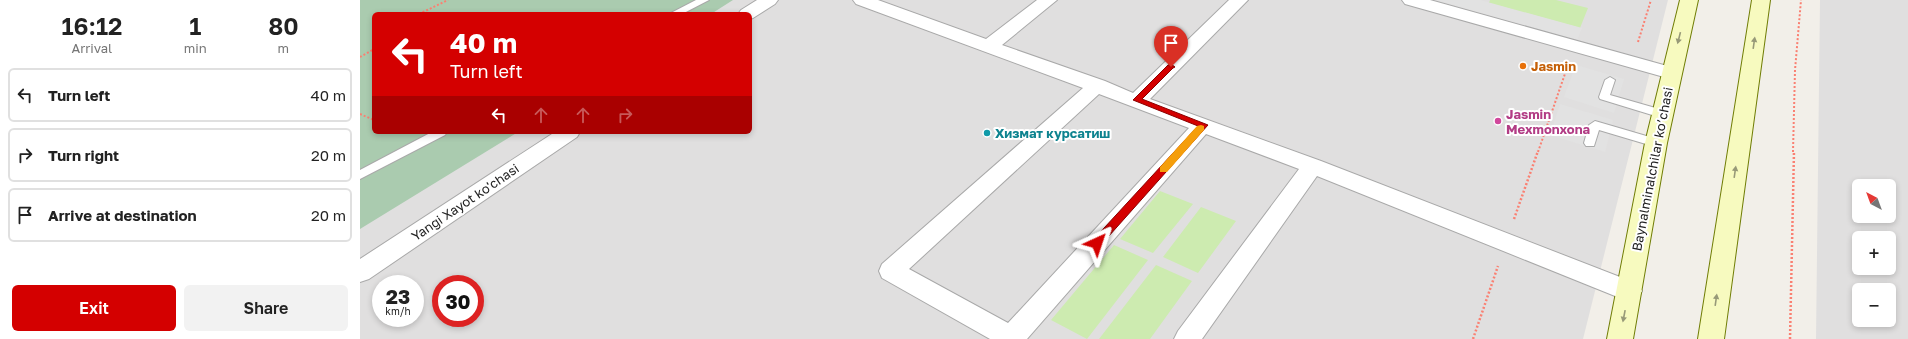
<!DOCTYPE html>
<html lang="en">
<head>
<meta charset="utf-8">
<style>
	body { margin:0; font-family:"Golos Text",sans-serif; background:#f2f2f2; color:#222; height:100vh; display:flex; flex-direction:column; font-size:15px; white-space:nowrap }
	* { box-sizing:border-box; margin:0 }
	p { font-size:13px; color:#767676 }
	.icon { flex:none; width:22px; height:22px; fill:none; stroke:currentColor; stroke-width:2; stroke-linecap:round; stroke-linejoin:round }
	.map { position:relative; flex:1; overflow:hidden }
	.side { display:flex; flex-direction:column; background:#fff; width:360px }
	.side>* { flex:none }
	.guide { position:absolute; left:12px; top:12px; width:380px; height:122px; border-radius:6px; box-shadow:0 2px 6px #0003; background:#d40000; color:#fff; overflow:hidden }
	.needle { width:26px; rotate:319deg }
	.controls { position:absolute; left:1492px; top:179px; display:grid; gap:8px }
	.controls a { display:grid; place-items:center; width:44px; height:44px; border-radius:6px; background:#fff; box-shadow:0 2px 6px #0003; font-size:20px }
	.speed { position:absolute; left:12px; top:275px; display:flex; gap:8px; font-size:20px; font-weight:700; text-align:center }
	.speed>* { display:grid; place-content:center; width:52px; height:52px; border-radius:50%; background:#fff; box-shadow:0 2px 6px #0003; line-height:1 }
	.speed small { font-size:10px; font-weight:400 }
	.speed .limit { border:6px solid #d22; background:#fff; color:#111 }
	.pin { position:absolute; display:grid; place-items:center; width:34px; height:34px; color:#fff; margin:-41px -17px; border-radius:50% 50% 50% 0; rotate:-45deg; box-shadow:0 0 4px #0007 }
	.pin .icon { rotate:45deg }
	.me { position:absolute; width:44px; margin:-22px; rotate:42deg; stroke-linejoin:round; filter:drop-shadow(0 0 3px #0008) }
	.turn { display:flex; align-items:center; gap:14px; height:84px; padding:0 12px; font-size:18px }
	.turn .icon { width:52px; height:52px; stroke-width:2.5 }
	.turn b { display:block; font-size:28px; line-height:34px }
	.lanes { display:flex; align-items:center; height:38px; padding:0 12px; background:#0003; justify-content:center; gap:20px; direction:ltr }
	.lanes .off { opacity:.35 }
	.eta { display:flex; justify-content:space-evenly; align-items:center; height:68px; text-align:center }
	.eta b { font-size:24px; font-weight:600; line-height:28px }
	.primary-button { display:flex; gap:8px; margin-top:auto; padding:8px 12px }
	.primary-button a { flex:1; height:46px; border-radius:6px; background:#d40000; color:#fff; font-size:16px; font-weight:600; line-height:46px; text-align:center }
	.primary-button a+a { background:#f2f2f2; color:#222 }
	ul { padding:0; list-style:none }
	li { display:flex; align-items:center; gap:12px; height:54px; margin:0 8px 6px; padding:0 4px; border:2px solid #e0e0e0; border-radius:6px }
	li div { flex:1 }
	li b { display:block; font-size:15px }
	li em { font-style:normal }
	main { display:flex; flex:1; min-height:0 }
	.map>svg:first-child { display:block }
	.residential { fill:#e0dfdf; fill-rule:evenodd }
	.grass { fill:#cdebb0 }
	.cemetery { fill:#aacbaf }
	.parking { fill:#e2e2e2 }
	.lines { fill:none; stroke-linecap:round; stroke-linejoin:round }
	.lane-casing { stroke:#a9a9a9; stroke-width:2 }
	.street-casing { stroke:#a9a9a9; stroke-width:2 }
	.secondary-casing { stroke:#707d05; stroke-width:2 }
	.path-far1 { stroke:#fa8072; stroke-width:2; stroke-dasharray:2 2; stroke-linecap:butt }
	.path { stroke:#fa8072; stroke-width:2.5; stroke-dasharray:2 2; stroke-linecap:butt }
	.lane { fill:#fff; fill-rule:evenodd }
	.street { fill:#fff; fill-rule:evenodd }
	.secondary { fill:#f7fabf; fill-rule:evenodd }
	.oneway { fill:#979978 }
	.route { fill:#d40000; stroke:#8a0000 }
	.slow { fill:#f59e0b }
	.food-dot { fill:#e8710a; stroke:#fff; stroke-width:1.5 }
	.hotel-dot { fill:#d1479c; stroke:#fff; stroke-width:1.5 }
	.culture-dot { fill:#0f9aa8; stroke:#fff; stroke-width:1.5 }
	.labels { text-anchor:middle; stroke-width:4; stroke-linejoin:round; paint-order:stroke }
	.food-label { font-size:13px; font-weight:bold; fill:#c56008; stroke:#fff; text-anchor:start }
	.hotel-label { font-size:13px; font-weight:bold; fill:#b23c85; stroke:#fff; text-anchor:start }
	.culture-label { font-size:13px; font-weight:bold; fill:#0d838f; stroke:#fff; text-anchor:start }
	.street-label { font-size:13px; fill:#222; stroke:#fff }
</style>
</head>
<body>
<main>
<section class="side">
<div class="eta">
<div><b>16:12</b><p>Arrival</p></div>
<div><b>1</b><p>min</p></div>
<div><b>80</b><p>m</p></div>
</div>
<ul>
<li><svg class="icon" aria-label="left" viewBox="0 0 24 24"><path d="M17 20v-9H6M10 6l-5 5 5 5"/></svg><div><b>Turn left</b></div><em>40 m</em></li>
<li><svg class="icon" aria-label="right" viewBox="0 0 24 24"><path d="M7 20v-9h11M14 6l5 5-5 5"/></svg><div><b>Turn right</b></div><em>20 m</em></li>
<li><svg class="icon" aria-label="arrive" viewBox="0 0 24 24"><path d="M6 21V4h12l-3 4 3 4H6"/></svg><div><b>Arrive at destination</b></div><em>20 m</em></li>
</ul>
<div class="primary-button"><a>Exit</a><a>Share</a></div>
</section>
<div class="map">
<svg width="1548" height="339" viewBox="0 0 1548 339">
	<rect width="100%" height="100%" fill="#f2efe9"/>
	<path class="residential" d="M 0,0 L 1308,0 L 1223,339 L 0,339 ZM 14,14 L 390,14 L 390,132 L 14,132 ZM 21,284 L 55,284 L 55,318 L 21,318 ZM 81,284 L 115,284 L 115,318 L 81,318 Z
		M 1460,0 L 1548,0 L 1548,339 L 1456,339 ZM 1499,186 L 1529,186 L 1529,216 L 1499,216 ZM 1499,238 L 1529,238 L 1529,268 L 1499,268 ZM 1499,290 L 1529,290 L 1529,320 L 1499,320 Z"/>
	<path class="grass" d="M 1130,0 L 1196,0 L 1228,8 L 1220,28 L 1129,3 Z
		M 800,191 L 833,204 L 793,253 L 760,239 Z
		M 841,207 L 876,221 L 838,273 L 803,257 Z
		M 754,245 L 788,260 L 727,339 L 691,320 Z
		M 796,265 L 832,281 L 790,339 L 739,339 Z"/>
	<path class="cemetery" d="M 0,0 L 373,0 L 351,14 L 14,14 L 14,132 L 158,132 L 0,229 Z"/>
	<path class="parking" d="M 1076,0 L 1120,0 L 1222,28 L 1217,40 Z
		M 1216,65 L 1264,79 L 1254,113 L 1204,97 Z
		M 1200,104 L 1253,120 L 1245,152 L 1190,135 Z"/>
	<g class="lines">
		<defs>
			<path id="lane" d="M 336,0 L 349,0 L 322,14 L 309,14 Z
				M 1250,77 L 1255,80 L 1250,95 L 1306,111 L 1308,114 L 1306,117 L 1302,118 L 1240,99 L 1239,97 L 1245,80 Z
				M 1235,121 L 1300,140 L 1302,143 L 1296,147 L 1239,130 L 1234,146 L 1226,146 L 1224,143 L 1229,125 Z
				M 72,132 L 87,132 L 85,135 L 0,179 L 0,170 Z"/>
			<path id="street" d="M 397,0 L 418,0 L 415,4 L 393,18 L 390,19 L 390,14 L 378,14 L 381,10 Z
				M 493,0 L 518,0 L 626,39 L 677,0 L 697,0 L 642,45 L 745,81 L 773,93 L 869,0 L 888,0 L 790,99 L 961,161 L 1278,284 L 1282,291 L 1278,298 L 1269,301 L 1260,298 L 957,176 L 842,339 L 814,339 L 818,331 L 939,169 L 846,134 L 667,339 L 630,339 L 522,278 L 519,271 L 522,264 L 723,88 L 496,4 ZM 739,94 L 829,128 L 648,323 L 549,269 Z
				M 1042,0 L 1070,0 L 1318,69 L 1321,73 L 1318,77 L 1311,79 L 1304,77 L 1045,4 Z
				M 195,132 L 220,132 L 217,137 L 9,279 L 0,282 L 0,259 Z"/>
			<path id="secondary" d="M 1320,0 L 1338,0 L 1307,143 L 1273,339 L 1247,339 L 1285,143 Z
				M 1392,0 L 1410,0 L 1364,339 L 1338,339 Z"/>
		</defs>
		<use href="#lane" class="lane-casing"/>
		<use href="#street" class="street-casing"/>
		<use href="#secondary" class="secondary-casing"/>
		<path class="path-far1" d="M 59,14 L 88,0
			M 1278,42 L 1291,0
			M 0,57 L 14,49
			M 0,114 L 14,120
			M 1178,152 L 1208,65
			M 1433,152 L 1435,70 L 1441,0"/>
		<path class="path" d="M 1154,219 L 1178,151
			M 1113,339 L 1138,266
			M 1430,339 L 1434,151"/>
		<use href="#lane" class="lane"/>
		<use href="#street" class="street"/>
		<use href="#secondary" class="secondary"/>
	</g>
	<defs><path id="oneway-solid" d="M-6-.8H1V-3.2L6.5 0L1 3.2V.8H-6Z"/></defs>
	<g class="oneway">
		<use href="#oneway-solid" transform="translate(1319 38) rotate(104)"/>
		<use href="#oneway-solid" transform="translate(1394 43) rotate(-82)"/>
		<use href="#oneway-solid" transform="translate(1375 172) rotate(-82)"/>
		<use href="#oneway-solid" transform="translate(1356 300) rotate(-82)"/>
		<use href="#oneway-solid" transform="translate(1264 316) rotate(101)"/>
	</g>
	<path class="route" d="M 811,64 L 815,67 L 813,68 L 782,99 L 848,125 L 740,246 L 733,246 L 732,243 L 733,240 L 838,126 L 773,100 L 808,65 Z"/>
	<path class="slow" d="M 841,125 L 844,126 L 844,130 L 807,172 L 800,172 L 800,167 L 837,126 Z"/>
	<circle class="food-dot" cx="1163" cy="66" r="4"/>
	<circle class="hotel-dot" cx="1138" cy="121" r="4"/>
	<circle class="culture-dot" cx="627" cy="133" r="4"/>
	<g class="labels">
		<g class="food-label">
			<text x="1171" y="71">Jasmin</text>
		</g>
		<g class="hotel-label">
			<text x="1146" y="119">Jasmin<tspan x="1146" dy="15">Mexmonxona</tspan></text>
		</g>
		<g class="culture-label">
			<text x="635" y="138">Хизмат курсатиш</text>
		</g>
		<g class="street-label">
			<text transform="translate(1292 169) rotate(-79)" y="5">Baynalminalchilar ko’chasi</text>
			<text transform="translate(105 202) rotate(-34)" y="5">Yangi Xayot ko'chasi</text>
		</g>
	</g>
</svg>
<div class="controls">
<a><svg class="needle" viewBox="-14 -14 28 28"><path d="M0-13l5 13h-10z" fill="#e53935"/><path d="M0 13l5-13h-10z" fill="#767676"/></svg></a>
<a>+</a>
<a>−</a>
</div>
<div class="speed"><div>23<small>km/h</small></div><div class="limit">30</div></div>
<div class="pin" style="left:811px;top:67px;background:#d93025"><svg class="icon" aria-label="arrive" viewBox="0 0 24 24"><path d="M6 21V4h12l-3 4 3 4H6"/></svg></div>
<svg class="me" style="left:737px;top:243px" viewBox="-20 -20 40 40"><path d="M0-17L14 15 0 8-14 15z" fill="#d40000" stroke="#fff" stroke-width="4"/></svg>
<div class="guide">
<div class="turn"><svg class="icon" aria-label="left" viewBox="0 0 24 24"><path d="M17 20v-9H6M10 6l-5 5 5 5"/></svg><div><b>40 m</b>Turn left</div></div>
<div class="lanes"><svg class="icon" aria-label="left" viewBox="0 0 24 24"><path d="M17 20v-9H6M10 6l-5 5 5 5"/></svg><svg class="icon off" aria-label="ahead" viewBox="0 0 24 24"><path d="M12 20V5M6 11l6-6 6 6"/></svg><svg class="icon off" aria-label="ahead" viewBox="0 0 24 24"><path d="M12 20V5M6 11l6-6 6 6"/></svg><svg class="icon off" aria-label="right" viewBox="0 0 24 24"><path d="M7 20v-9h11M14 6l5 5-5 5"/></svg></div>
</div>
</div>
</main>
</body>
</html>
